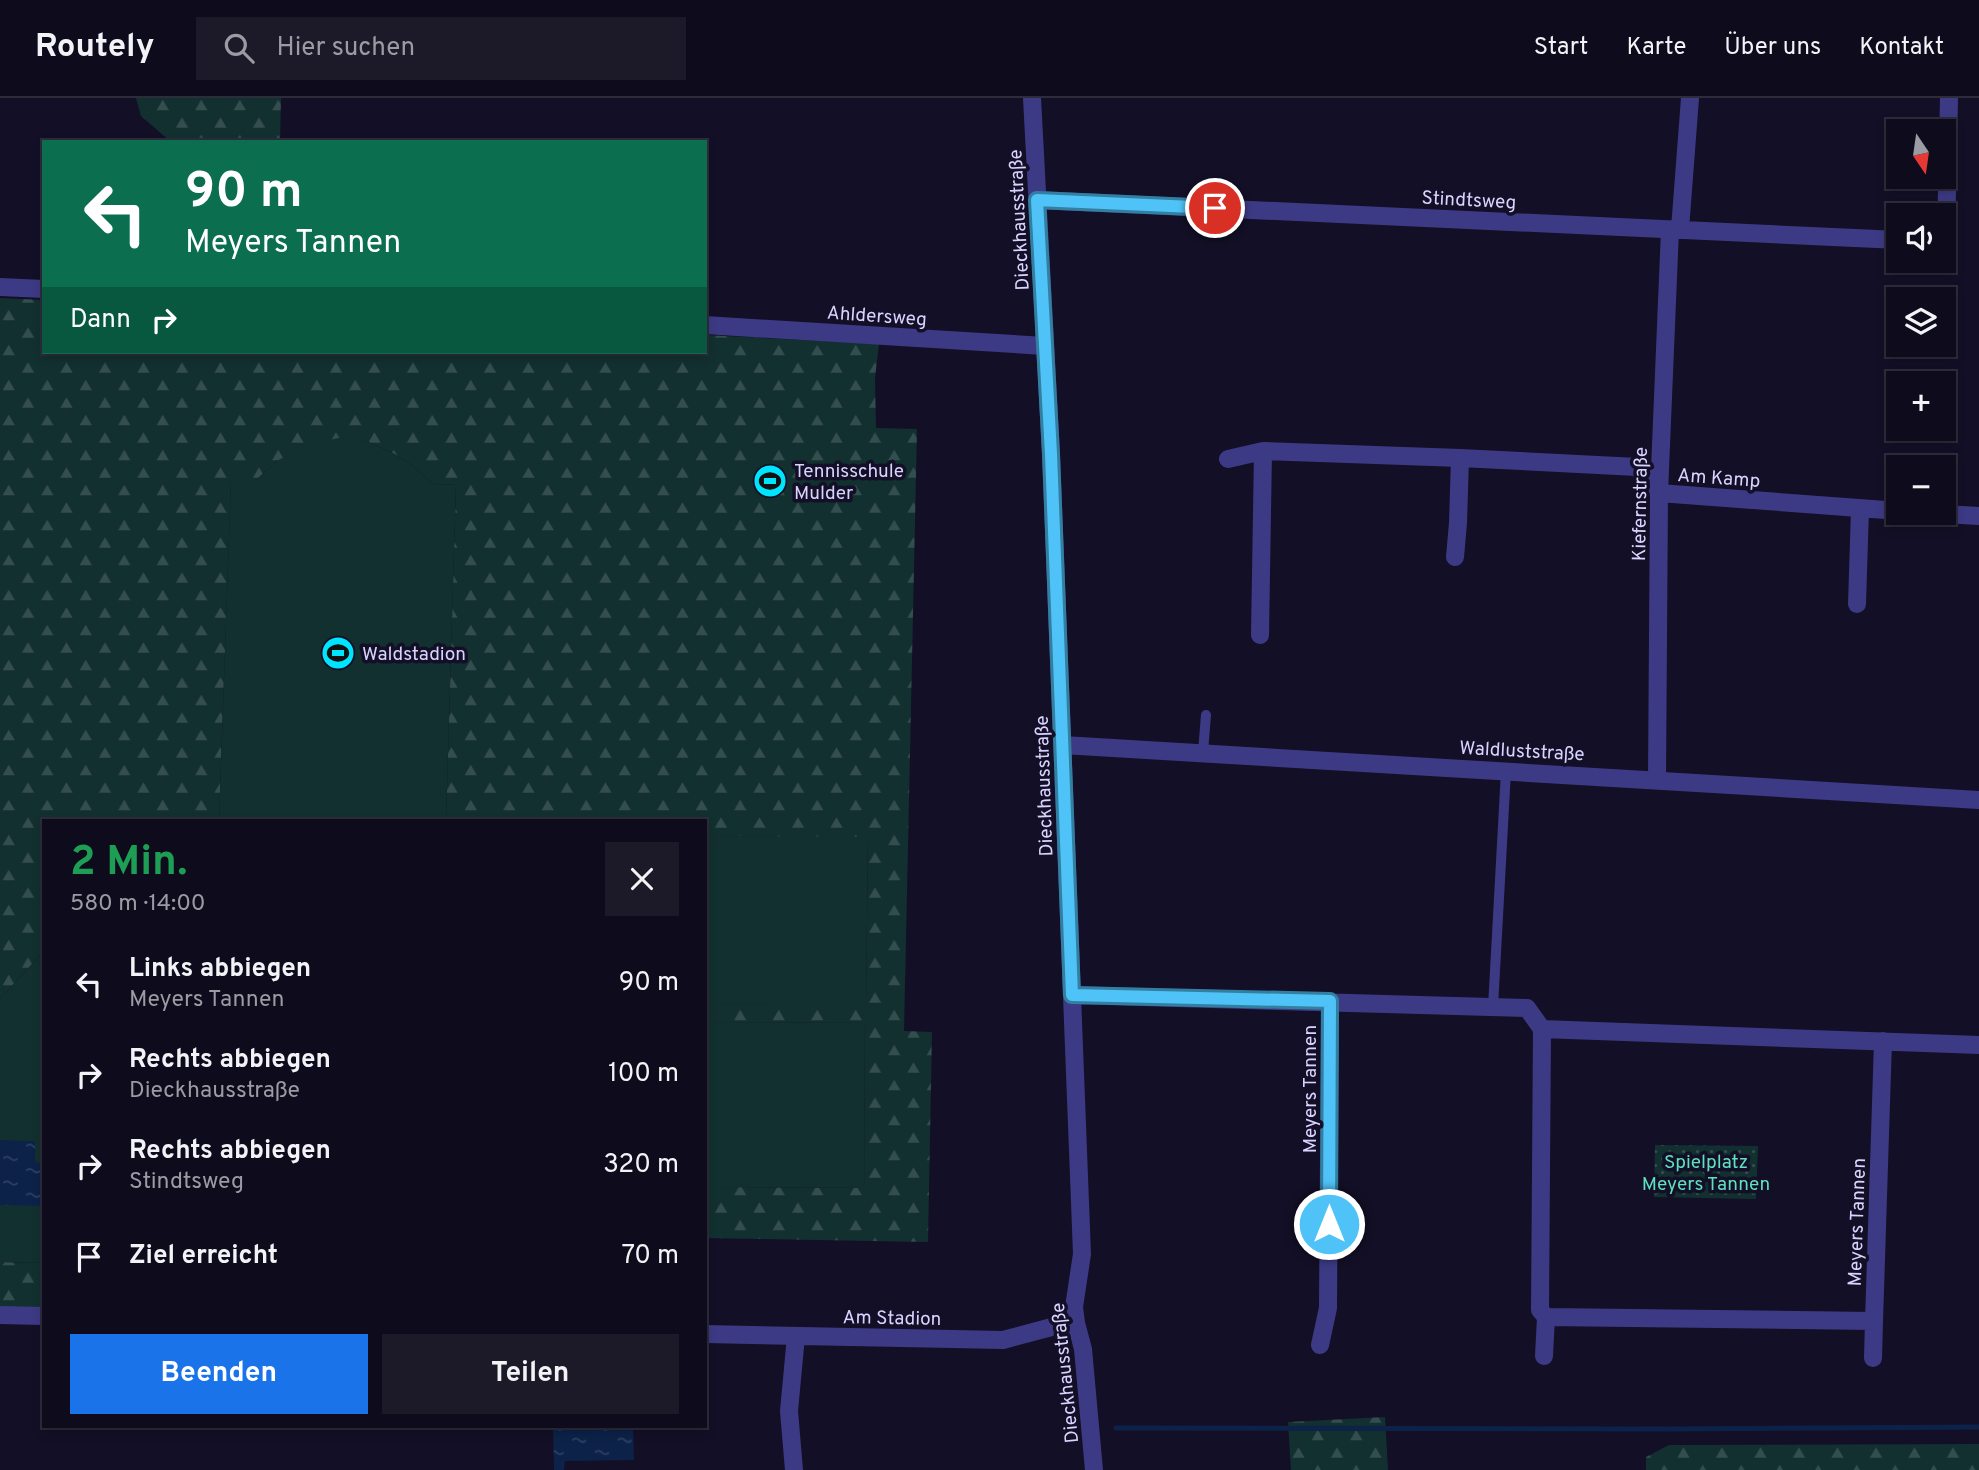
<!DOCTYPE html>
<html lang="de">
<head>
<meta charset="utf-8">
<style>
	body { margin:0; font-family:Overpass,sans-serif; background:#1c1929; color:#f1f3f6; height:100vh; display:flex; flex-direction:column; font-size:26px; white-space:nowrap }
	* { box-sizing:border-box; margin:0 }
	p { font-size:23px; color:#9b9ba3 }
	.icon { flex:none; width:38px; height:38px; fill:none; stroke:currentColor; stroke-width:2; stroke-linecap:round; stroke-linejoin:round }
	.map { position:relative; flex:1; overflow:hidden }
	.panel { position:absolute; left:42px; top:721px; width:665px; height:609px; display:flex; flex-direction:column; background:#0e0b1c; border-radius:0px; box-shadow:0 4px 10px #0003,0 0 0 2px #2e2b3b }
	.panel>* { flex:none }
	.top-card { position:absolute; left:42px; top:42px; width:665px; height:214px; border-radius:0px; box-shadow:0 4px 10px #0003,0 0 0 2px #2e2b3b; background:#0b6e4f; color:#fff; overflow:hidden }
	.needle { width:46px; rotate:167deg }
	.tools { position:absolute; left:1886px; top:21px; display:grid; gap:14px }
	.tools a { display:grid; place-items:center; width:70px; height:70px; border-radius:0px; background:#0e0b1c; box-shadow:0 4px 10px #0003,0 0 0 2px #2e2b3b; font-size:35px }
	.pin { position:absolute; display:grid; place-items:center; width:60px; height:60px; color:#fff; margin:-30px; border:4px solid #fff; border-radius:50%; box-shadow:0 2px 7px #0007 }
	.me { position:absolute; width:77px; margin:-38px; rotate:0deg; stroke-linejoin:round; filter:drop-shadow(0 0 5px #0008) }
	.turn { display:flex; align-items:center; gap:24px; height:147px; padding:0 28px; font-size:32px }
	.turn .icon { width:91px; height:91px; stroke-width:2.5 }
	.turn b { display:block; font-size:49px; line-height:60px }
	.then { display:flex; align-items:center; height:66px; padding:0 28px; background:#0003; gap:14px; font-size:26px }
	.round { display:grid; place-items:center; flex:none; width:74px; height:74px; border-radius:0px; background:#1c1929 }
	.overview { display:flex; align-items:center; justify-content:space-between; height:119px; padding:0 28px }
	h1 { font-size:42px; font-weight:700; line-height:52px; color:#1e9e55 }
	.button { display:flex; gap:14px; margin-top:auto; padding:14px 28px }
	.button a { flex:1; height:80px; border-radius:0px; background:#1a73e8; color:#fff; font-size:28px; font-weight:700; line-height:80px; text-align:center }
	.button a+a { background:#1c1929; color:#f1f3f6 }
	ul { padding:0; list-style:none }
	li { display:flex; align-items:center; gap:21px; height:91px; padding:0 28px }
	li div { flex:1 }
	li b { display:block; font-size:26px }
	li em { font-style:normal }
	header { display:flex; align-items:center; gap:42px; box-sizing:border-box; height:98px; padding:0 35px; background:#0e0b1c; border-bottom:2px solid #2e2b3b }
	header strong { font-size:33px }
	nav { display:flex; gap:38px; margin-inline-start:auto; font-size:24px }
	.search { width:490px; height:63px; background:#1c1929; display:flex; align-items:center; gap:18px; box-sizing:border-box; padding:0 24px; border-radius:0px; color:#9b9ba3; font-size:26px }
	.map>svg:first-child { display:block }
	.green { fill:url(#green-dots) }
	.forest { fill:url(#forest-firs) }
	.pitch { fill:#12302f }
	.water { fill:url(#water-ripples) }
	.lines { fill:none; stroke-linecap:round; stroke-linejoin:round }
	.stream { stroke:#0c2248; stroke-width:5 }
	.lane { stroke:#3d3a85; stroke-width:10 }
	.street { stroke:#3d3a85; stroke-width:18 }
	.route-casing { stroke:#337fa1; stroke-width:18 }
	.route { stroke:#4fc3f7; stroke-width:12 }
	.labels { text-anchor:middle; stroke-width:7; stroke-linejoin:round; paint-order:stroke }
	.street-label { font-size:19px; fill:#d9d4ff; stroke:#130f26 }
	.poi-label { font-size:19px; fill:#d9d4ff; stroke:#130f26; text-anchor:start }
	.park-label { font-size:19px; fill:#5fe0c0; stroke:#130f26 }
</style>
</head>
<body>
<header>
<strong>Routely</strong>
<div class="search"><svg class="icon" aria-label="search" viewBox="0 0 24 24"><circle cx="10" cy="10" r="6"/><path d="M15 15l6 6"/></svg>Hier suchen</div>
<nav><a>Start</a><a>Karte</a><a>Über uns</a><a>Kontakt</a></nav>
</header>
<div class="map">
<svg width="1979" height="1372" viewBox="0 0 1979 1372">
	<defs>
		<pattern id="green-dots" width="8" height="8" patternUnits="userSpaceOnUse" patternTransform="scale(1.75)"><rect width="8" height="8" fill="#12302f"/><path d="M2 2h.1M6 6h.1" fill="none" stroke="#344d4e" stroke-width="1.8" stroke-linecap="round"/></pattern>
		<pattern id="forest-firs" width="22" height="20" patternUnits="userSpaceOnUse" patternTransform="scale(1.75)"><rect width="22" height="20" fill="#12302f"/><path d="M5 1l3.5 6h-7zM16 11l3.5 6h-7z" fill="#344d4e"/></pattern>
		<pattern id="water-ripples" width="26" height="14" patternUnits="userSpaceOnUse" patternTransform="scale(1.75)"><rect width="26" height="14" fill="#0c2248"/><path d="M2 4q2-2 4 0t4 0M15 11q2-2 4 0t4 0" fill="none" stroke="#2f4163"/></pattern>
	</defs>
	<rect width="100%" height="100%" fill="#130f26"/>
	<path class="green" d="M 1655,1047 L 1758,1048 L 1756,1101 L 1654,1099 Z"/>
	<path class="forest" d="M 136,0 L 281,0 L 280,44 L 171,44 L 141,18 Z
		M 0,200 L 44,202 L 44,254 L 705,254 L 705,237 L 879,246 L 875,280 L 876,330 L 917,331 L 904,933 L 932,934 L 928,1144 L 705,1140 L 705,1089 L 864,1090 L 865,925 L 705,924 L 705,905 L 866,906 L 868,740 L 705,738 L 705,723 L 446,723 L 456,387 L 433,386 L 413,368 L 391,354 L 366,343 L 277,363 L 255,383 L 231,383 L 219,723 L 44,723 L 44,853 L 0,901 Z
		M 0,1164 L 44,1165 L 44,1219 L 0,1219 Z
		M 1385,1319 L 1388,1372 L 1291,1372 L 1288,1324 Z
		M 1979,1346 L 1979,1372 L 1646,1372 L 1646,1359 L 1669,1347 Z"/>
	<path class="pitch" d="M 338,340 L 366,343 L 391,354 L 413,368 L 433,386 L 456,387 L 446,723 L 219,723 L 231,382 L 255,383 L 277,363 L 305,348 Z
		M 705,738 L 868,739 L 866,907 L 705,905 Z
		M 44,853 L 44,1165 L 0,1164 L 0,901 Z
		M 705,924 L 865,925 L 864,1090 L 705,1089 Z"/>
	<path class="water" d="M 0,1042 L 35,1043 L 35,1064 L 44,1065 L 44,1108 L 0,1107 Z
		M 553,1328 L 633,1328 L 634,1362 L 565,1363 L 564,1372 L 554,1372 Z"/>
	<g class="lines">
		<path class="stream" d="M 1116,1330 L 1673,1331 L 1979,1329"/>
		<path class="lane" d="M 1203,654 L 1206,617
			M 1493,909 L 1506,673"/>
		<path class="street" d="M 1032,0 L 1051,356 L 1082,1156 L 1074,1209 L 1076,1225 L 1083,1251 L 1094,1372
			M 1037,102 L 1899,142
			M 1680,131 L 1690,0
			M 1944,140 L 1946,139 L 1949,0
			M 0,189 L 44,191
			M 705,227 L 1045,248
			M 1228,361 L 1263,353 L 1460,360 L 1637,369 L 1659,395 L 1899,413
			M 1927,415 L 1979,418
			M 1455,459 L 1458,425 L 1460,360
			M 1857,506 L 1860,411
			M 1260,537 L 1263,353
			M 1063,647 L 1979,702
			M 1657,682 L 1659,395 L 1670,132
			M 1072,897 L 1527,910 L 1542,931 L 1979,947
			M 1542,931 L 1540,1212 L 1546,1219 L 1874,1223 L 1883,943
			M 0,1217 L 44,1218
			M 705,1236 L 1003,1242 L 1063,1226 L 1076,1225
			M 1320,1247 L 1328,1210 L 1330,903
			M 1544,1258 L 1546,1219
			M 1873,1260 L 1874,1223
			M 794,1372 L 789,1313 L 796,1238"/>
	</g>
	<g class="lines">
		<defs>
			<path id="route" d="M 1215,110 L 1037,102 L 1051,356 L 1072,897 L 1330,903 L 1329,1126"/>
		</defs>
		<use href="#route" class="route-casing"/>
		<use href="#route" class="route"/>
	</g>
	<defs>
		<symbol id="stadium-disc" viewBox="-11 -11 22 22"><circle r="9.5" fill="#00e5ff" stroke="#130f26"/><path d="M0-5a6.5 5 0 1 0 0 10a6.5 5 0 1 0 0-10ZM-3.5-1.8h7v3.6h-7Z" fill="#111"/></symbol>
	</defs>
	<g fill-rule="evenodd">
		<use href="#stadium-disc" x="751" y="364" width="38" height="38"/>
		<use href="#stadium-disc" x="319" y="536" width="38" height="38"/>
	</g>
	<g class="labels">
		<g class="street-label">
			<text transform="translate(1469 101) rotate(3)" y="7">Stindtsweg</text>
			<text transform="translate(1018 122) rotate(-93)" y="7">Dieckhausstraße</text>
			<text transform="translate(877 217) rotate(4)" y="7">Ahldersweg</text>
			<text transform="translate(1719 379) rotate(4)" y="7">Am Kamp</text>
			<text transform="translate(1639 406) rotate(-89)" y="7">Kiefernstraße</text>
			<text transform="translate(1522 652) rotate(3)" y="7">Waldluststraße</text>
			<text transform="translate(1043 688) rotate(-92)" y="7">Dieckhausstraße</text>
			<text transform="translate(1309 991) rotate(-90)" y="7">Meyers Tannen</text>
			<text transform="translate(1856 1124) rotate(-88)" y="7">Meyers Tannen</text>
			<text transform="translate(892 1219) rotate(1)" y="7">Am Stadion</text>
			<text transform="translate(1064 1275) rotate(-96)" y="7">Dieckhausstraße</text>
		</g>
		<g class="poi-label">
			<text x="794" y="379">Tennisschule<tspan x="794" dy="22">Mulder</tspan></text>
			<text x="362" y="562">Waldstadion</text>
		</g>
		<g class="park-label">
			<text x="1706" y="1070">Spielplatz<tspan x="1706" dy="22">Meyers Tannen</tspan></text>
		</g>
	</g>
</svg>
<div class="tools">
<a><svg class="needle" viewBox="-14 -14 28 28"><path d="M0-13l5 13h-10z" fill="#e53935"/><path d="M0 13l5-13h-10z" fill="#9b9ba3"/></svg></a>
<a><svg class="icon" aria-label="sound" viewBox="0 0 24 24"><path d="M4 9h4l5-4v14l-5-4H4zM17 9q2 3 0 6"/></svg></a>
<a><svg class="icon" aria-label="layers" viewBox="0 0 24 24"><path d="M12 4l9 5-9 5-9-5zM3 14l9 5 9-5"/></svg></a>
<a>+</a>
<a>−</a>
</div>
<div class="pin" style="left:1215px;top:110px;background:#d93025"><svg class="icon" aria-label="arrive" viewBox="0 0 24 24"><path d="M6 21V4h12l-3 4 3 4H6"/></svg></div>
<svg class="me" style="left:1329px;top:1126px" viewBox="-20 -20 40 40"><circle r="17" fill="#4fc3f7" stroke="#fff" stroke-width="3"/><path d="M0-11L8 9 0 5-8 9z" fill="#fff"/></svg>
<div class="top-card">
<div class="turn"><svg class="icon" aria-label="left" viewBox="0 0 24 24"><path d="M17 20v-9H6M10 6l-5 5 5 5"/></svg><div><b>90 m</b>Meyers Tannen</div></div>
<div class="then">Dann<svg class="icon" aria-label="right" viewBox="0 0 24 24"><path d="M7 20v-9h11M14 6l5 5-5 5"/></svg></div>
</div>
<section class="panel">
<div class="overview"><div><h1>2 Min.</h1><p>580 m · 14:00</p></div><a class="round"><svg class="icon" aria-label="close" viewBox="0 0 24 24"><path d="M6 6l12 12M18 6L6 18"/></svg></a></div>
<ul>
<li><svg class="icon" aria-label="left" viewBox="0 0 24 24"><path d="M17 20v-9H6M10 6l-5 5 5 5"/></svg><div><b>Links abbiegen</b><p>Meyers Tannen</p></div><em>90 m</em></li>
<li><svg class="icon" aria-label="right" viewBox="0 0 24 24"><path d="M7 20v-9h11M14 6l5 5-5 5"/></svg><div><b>Rechts abbiegen</b><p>Dieckhausstraße</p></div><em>100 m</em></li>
<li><svg class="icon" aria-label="right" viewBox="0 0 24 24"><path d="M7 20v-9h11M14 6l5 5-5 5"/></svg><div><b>Rechts abbiegen</b><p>Stindtsweg</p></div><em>320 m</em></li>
<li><svg class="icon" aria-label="arrive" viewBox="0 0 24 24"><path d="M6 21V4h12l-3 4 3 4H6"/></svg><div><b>Ziel erreicht</b></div><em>70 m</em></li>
</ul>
<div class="button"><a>Beenden</a><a>Teilen</a></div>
</section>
</div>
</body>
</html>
